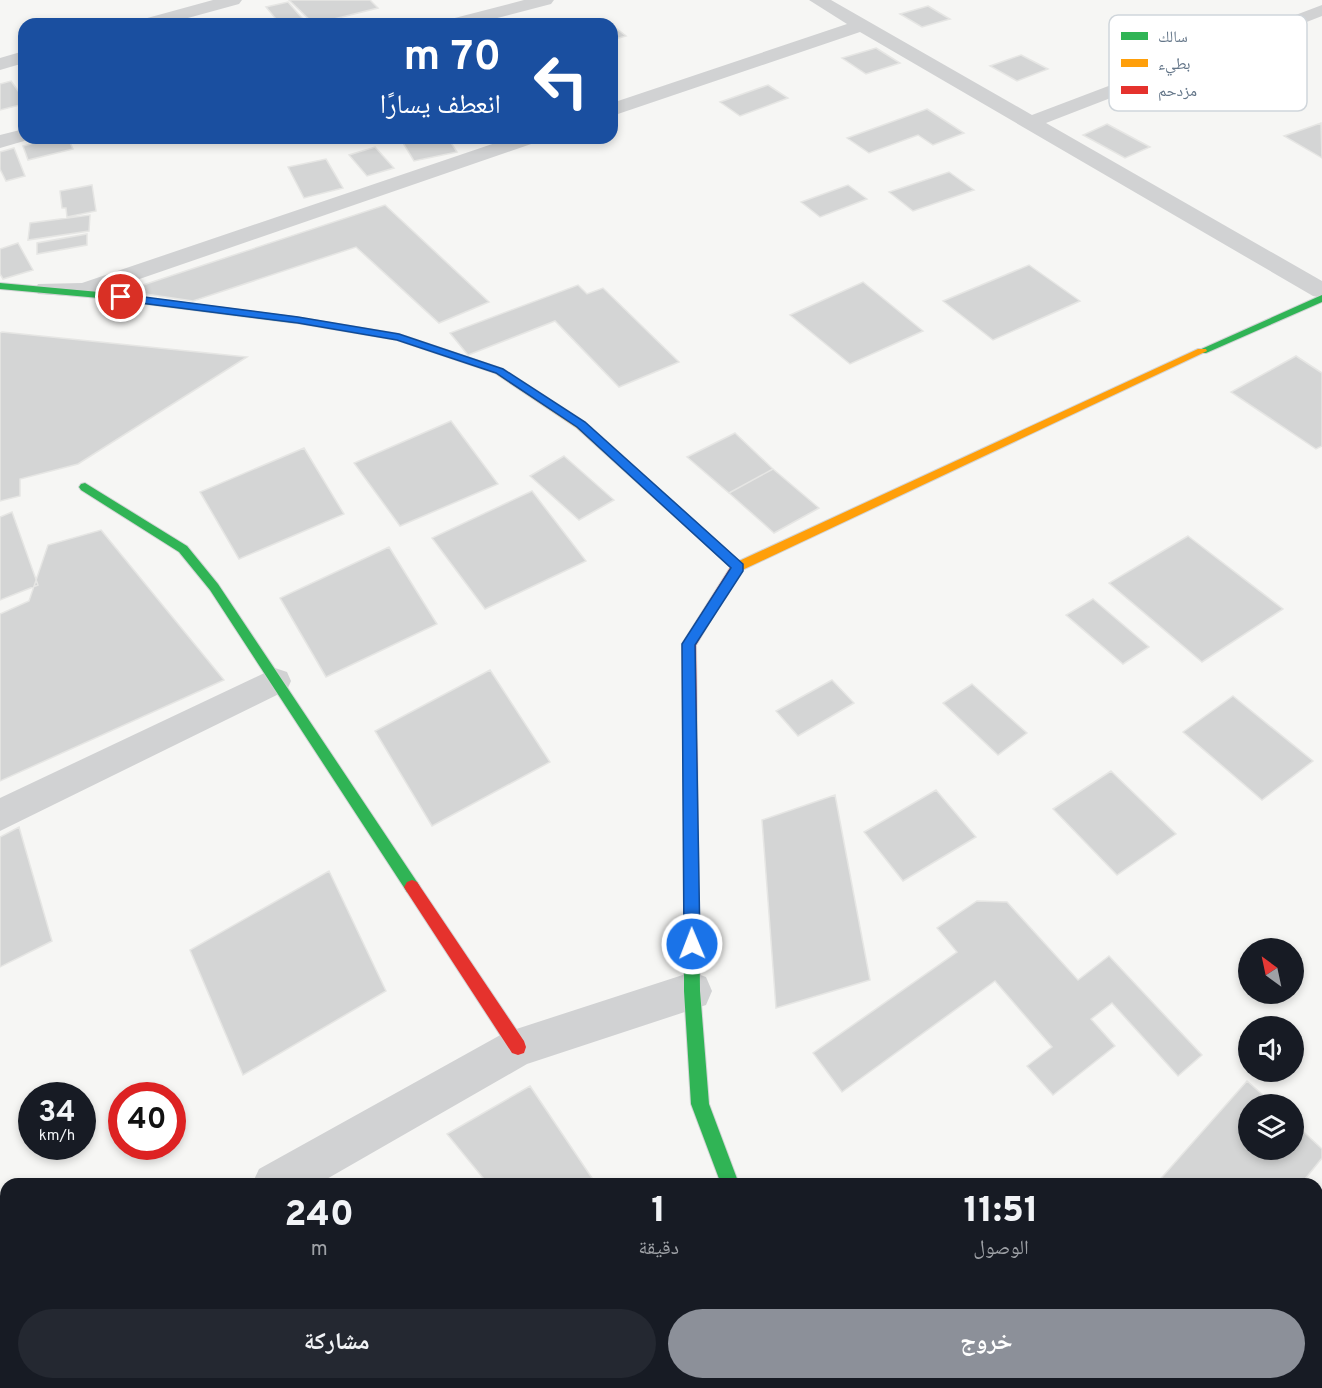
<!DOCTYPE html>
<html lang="ar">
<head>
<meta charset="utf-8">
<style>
	body { margin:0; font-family:Overpass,"Noto Naskh Arabic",sans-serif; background:#242831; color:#f1f3f6; direction:rtl; height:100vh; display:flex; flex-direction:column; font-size:22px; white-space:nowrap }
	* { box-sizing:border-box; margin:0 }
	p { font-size:20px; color:#9ea1a6 }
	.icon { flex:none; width:33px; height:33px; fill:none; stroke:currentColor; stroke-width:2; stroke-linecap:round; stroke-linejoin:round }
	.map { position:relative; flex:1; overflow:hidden; direction:ltr }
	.drawer { position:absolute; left:0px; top:1178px; width:1323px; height:212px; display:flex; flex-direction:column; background:#171b24; border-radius:18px 18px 0 0; box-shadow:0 3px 9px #0003; direction:rtl }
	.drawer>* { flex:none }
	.hud { position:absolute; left:18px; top:18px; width:600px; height:126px; border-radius:18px; box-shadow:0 3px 9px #0003; direction:rtl; background:#1a4fa0; color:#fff; overflow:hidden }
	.needle { width:39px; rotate:327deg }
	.fabs { position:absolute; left:1238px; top:938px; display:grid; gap:12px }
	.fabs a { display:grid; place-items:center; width:66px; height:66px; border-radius:50%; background:#171b24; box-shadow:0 3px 9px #0003; font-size:30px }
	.speed { position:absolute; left:18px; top:1082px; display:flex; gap:12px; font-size:30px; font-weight:700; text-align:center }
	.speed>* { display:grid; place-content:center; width:78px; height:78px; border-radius:50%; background:#171b24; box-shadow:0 3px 9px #0003; line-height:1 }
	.speed small { font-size:15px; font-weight:400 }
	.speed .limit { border:9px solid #d22; background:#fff; color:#111 }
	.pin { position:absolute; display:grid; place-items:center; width:51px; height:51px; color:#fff; margin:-26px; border:3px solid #fff; border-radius:50%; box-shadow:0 2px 6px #0007 }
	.me { position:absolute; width:66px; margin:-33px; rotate:359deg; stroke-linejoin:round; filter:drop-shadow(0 0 4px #0008) }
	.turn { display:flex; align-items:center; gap:21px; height:126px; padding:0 18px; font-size:27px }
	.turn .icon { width:78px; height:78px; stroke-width:2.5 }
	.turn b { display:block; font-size:42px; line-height:51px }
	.eta { display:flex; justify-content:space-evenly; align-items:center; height:102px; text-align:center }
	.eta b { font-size:36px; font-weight:800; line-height:42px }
	.cta { display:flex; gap:12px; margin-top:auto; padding:12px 18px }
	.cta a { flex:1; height:69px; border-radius:36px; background:#8c9099; color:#fff; font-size:24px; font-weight:800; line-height:69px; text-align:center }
	.cta a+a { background:#242831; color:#f1f3f6 }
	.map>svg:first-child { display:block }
	.building { fill:#d4d5d5; stroke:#e6e6e4; stroke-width:1.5 }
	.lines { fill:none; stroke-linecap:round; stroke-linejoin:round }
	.fast-casing { stroke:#d2d4d5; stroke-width:2 }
	.slow-casing { stroke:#d2d4d5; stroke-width:2 }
	.jam-casing { stroke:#d2d4d5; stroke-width:2 }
	.street { fill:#d1d2d3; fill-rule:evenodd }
	.fast { fill:#30b455; fill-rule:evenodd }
	.slow { fill:#ff9f0a; fill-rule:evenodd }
	.jam { fill:#e5322d; fill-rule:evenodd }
	.route { fill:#1a73e8; stroke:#114b97; stroke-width:1.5 }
	.key { fill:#fff; stroke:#d0d6db; stroke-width:1.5 }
	.key-label { font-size:16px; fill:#637588 }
</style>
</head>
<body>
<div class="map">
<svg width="1322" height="1388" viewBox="0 0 1322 1388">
	<rect width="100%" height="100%" fill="#f6f6f4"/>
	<path class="building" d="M 289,0 L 370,0 L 378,8 L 314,24 Z
		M 288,2 L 302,18 L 280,24 L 266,7 Z
		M 928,6 L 950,19 L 922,27 L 900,14 Z
		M 612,25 L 626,36 L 612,40 Z
		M 876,48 L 900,63 L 866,74 L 842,58 Z
		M 1021,55 L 1048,69 L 1017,81 L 990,66 Z
		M 11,81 L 24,99 L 24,104 L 0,110 L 0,84 Z
		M 768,85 L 788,98 L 740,116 L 720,102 Z
		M 927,109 L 964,133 L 933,145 L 918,135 L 869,153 L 847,138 Z
		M 1321,123 L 1322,158 L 1284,136 Z
		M 1107,124 L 1150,147 L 1125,158 L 1083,135 Z
		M 55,138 L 68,138 L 73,149 L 28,160 L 23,146 Z
		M 400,138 L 448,138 L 457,152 L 414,161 Z
		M 375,147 L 394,168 L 367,176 L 349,155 Z
		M 14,148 L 25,176 L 6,181 L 0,169 L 0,152 Z
		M 326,159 L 343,188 L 304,198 L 288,167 Z
		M 949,172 L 974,190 L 913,211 L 889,192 Z
		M 92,185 L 96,211 L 67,217 L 66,208 L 62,208 L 60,191 Z
		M 848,185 L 867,199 L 820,217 L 801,202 Z
		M 385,205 L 489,302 L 439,323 L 356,247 L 193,301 L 125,291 Z
		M 90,215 L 89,231 L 28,240 L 30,223 Z
		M 87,234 L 87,245 L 37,254 L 37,243 Z
		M 18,243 L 33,270 L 3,279 L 0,274 L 0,249 Z
		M 1029,265 L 1080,301 L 993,340 L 943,301 Z
		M 863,282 L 923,331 L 850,364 L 790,315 Z
		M 578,285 L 587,294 L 603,288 L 679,362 L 619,387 L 555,321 L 468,355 L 450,333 Z
		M 0,333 L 2,332 L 247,357 L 78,464 L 20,479 L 20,496 L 0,501 Z
		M 1296,356 L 1322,373 L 1322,446 L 1316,449 L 1231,392 Z
		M 451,421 L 498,484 L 400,526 L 354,463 Z
		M 735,433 L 773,469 L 729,493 L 687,457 Z
		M 304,448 L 344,514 L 239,559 L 200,492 Z
		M 564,456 L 614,500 L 579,520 L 530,476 Z
		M 773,469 L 819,508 L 774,533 L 729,493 Z
		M 532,491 L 586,561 L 485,609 L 432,538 Z
		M 12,512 L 38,585 L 0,600 L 0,517 Z
		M 101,530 L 224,680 L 0,781 L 0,614 L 29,601 L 48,545 Z
		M 1188,536 L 1283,609 L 1202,662 L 1109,583 Z
		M 389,547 L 437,624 L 326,677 L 280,598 Z
		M 1093,599 L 1149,647 L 1123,664 L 1066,615 Z
		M 490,670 L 550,762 L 432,826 L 375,731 Z
		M 832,680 L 854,703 L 798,736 L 776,711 Z
		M 972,684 L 1027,733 L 998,755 L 943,703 Z
		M 1233,696 L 1313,761 L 1262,800 L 1183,732 Z
		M 1111,771 L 1176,834 L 1117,875 L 1053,809 Z
		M 936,790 L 976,837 L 903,881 L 864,832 Z
		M 835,795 L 870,980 L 776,1008 L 762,820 Z
		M 19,827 L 52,941 L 0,967 L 0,837 Z
		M 329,871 L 386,991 L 243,1075 L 190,950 Z
		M 977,901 L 1007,902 L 1078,980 L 1109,956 L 1202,1055 L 1178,1076 L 1112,1003 L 1091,1019 L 1115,1046 L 1053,1095 L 1027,1066 L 1052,1047 L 995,981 L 842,1092 L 813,1053 L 957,952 L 937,928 Z
		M 1247,1081 L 1273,1104 L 1248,1104 L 1248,1149 L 1293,1149 L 1293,1122 L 1322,1149 L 1322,1158 L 1301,1184 L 1156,1184 Z
		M 530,1086 L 594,1181 L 591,1184 L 488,1184 L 447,1134 Z
		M 1317,1256 L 1322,1260 L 1322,1388 L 1281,1388 L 1274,1383 L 1317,1383 Z
		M 177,1383 L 273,1383 L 268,1388 L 180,1388 Z
		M 517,1383 L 552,1383 L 555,1388 L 509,1388 Z
		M 637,1383 L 746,1383 L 750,1388 L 641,1388 Z"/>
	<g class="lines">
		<defs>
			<path id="fast" d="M 0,283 L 99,292 L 295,317 L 300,320 L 295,323 L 99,298 L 0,289 Z
				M 1322,295 L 1322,302 L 1206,353 L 1198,353 L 1197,351 Z
				M 85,483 L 187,546 L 218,584 L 417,882 L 420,887 L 417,892 L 412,894 L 407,892 L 210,590 L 179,552 L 81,490 L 79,487 L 81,484 Z
				M 691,820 L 696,822 L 698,827 L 700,991 L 709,1104 L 739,1184 L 721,1184 L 691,1104 L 684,991 L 684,827 L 686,822 Z
				M 860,1383 L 883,1383 L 885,1388 L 862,1388 Z"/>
			<path id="slow" d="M 295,317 L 399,334 L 503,369 L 585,422 L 739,561 L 1198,349 L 1206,349 L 1207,351 L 738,572 L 734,570 L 577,428 L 495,373 L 397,340 L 291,322 L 290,320 Z"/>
			<path id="jam" d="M 737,561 L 743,566 L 696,645 L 698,827 L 696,832 L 691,834 L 686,832 L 684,827 L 682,644 L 733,563 Z
				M 412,880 L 417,882 L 524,1041 L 526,1047 L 524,1053 L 518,1055 L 512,1053 L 407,892 L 404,887 L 407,882 Z"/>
		</defs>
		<use href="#fast" class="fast-casing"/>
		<use href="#slow" class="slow-casing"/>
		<use href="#jam" class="jam-casing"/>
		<path class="street" d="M 213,0 L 242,0 L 239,4 L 166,24 L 137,24 L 140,20 Z
			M 524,0 L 554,0 L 551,4 L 474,24 L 444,24 L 447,20 Z
			M 809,0 L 831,0 L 1032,115 L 1322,5 L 1322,16 L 1046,123 L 1322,281 L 1322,298 L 1313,296 L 860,32 L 612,116 L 612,103 L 847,24 Z
			M 24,51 L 24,63 L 0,70 L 0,58 Z
			M 24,129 L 24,138 L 31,139 L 0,148 L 0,135 Z
			M 510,138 L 540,138 L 537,142 L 93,295 L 84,297 L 38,294 L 35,289 L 38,284 L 82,283 Z
			M 275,668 L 287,672 L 291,681 L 287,690 L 0,831 L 0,798 Z
			M 692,972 L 706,977 L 712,991 L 706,1005 L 527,1064 L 318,1184 L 252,1184 L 259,1169 L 504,1033 Z
			M 6,1309 L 6,1358 L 0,1361 L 0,1312 Z"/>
		<use href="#fast" class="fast"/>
		<use href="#slow" class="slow"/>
		<use href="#jam" class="jam"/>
	</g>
	<path class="route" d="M 121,294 L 298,317 L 399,334 L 503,369 L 585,422 L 743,564 L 743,571 L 695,645 L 700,944 L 698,950 L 692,952 L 686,950 L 684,944 L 682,644 L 731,568 L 577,427 L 496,373 L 397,340 L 298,323 L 117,300 L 116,297 Z"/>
	<rect x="1109" y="15" width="198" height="96" rx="9" class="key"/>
	<rect x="1121" y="32" width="27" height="8" fill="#30b455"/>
	<rect x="1121" y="59" width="27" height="8" fill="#ff9f0a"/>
	<rect x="1121" y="86" width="27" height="8" fill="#e5322d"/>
	<g class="key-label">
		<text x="1158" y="42">سالك</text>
		<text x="1158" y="69">بطيء</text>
		<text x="1158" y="96">مزدحم</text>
	</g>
</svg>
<div class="fabs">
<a><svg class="needle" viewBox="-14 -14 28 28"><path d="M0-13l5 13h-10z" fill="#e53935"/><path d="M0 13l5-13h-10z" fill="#9ea1a6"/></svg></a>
<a><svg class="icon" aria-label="sound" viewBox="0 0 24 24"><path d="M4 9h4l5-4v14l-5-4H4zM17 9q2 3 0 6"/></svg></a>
<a><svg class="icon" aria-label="layers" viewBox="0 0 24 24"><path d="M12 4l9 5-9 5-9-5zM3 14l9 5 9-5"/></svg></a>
</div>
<div class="speed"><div>34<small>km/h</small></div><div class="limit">40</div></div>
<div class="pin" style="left:121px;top:297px;background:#d93025"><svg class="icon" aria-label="arrive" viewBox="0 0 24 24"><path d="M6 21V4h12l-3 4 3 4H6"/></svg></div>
<svg class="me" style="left:692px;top:944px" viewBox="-20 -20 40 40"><circle r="17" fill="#1a73e8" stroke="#fff" stroke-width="3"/><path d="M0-11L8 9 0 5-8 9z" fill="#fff"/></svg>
<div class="hud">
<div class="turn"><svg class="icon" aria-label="left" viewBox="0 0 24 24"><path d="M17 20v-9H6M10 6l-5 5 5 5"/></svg><div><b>70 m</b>انعطف يسارًا</div></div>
</div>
<section class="drawer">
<div class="eta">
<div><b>11:51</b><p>الوصول</p></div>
<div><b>1</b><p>دقيقة</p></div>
<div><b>240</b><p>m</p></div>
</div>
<div class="cta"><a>خروج</a><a>مشاركة</a></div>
</section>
</div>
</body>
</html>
